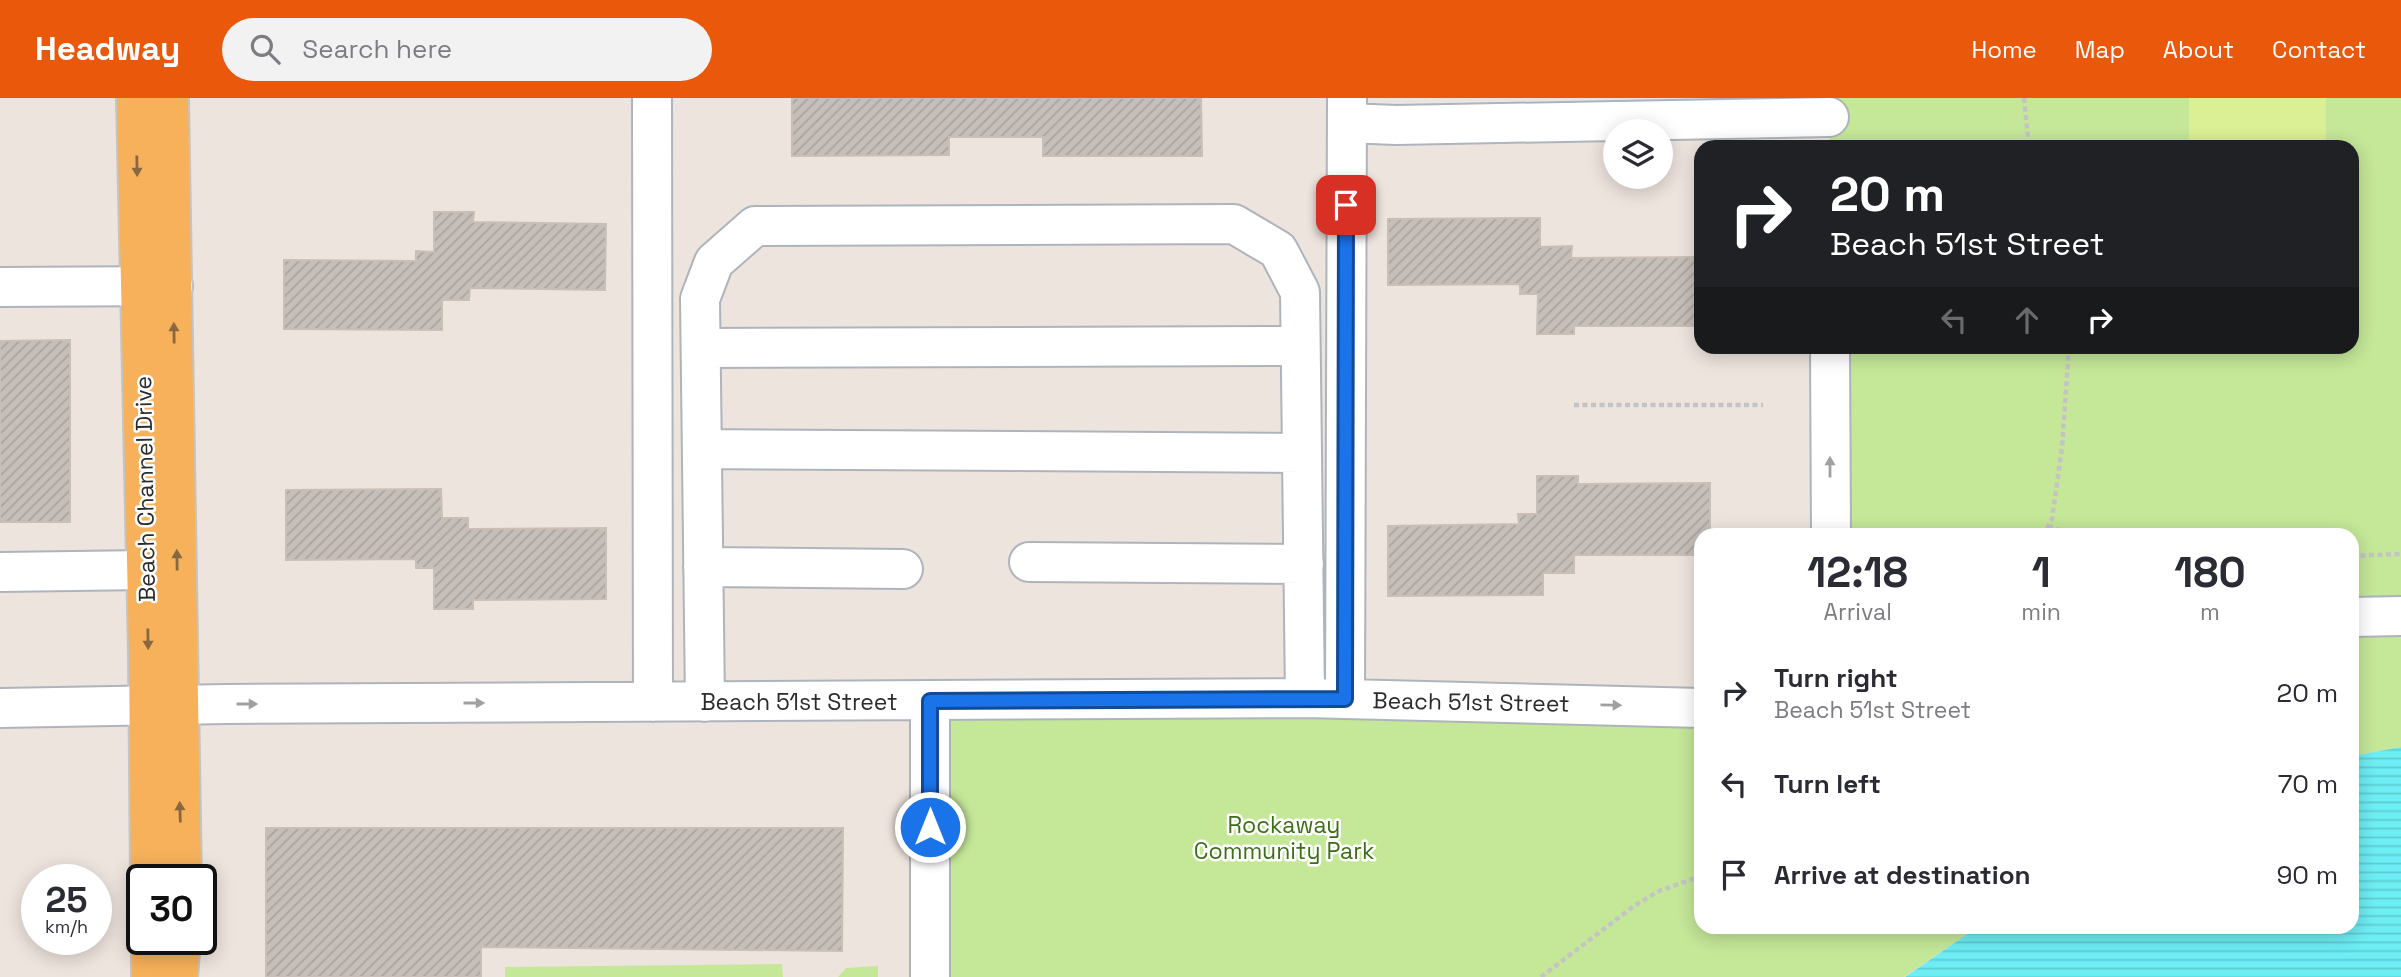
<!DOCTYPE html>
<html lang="en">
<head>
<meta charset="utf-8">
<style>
	body { margin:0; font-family:"Space Grotesk",sans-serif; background:#f2f2f3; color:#2b2b33; height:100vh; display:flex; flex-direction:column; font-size:26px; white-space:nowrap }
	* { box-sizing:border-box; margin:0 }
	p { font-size:23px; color:#7c7c81 }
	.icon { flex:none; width:38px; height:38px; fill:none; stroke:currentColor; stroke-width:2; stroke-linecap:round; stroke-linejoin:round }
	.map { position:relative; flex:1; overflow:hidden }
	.sheet { position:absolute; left:1694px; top:430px; width:665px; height:406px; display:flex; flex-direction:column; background:#fff; border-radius:21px; box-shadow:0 4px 18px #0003 }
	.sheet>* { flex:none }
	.hud { position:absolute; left:1694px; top:42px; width:665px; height:214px; border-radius:21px; box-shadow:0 4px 18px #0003; background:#202124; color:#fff; overflow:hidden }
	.controls { position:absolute; left:1603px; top:21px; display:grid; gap:14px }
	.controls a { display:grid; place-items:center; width:70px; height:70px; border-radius:50%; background:#fff; box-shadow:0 4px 18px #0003; font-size:35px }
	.speed { position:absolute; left:21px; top:766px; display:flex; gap:14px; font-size:35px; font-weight:700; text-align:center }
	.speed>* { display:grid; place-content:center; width:91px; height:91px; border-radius:50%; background:#fff; box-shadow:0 4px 18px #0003; line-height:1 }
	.speed small { font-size:18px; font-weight:400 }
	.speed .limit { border:4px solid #111; border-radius:10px; background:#fff; color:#111 }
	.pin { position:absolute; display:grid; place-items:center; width:60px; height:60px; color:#fff; margin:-30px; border-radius:14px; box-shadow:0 4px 10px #0006 }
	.me { position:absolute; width:77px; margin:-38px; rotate:0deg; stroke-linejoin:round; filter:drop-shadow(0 0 5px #0008) }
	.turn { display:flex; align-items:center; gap:24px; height:147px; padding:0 21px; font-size:32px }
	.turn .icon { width:91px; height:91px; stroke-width:2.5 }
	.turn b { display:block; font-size:49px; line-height:60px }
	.lanes { display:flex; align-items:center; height:66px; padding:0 21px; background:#0003; justify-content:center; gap:35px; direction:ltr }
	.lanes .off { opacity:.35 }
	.eta { display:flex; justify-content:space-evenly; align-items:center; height:119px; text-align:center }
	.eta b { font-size:42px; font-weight:700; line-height:49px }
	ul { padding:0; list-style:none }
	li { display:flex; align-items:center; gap:21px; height:91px; padding:0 21px }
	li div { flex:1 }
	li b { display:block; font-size:26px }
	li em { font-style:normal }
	header { display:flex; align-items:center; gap:42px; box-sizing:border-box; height:98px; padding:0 35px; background:#ea580c; color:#fff }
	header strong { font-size:33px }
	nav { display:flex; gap:38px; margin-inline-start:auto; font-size:24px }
	.search { width:490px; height:63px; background:#f2f2f3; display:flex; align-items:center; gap:18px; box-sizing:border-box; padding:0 24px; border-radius:38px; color:#7c7c81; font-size:26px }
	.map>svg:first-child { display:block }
	.park { fill:#c4e798 }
	.pitch { fill:#dbef94 }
	.water { fill:url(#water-rules) }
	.building { fill:url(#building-hatch); stroke:#cabfb7; stroke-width:2 }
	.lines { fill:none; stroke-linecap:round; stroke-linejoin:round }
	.minor-casing { stroke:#aeb4bc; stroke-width:42 }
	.major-casing { stroke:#c4c4c4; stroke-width:42 }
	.path { stroke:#c4c4c4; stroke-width:4.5; stroke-dasharray:5 3.5; stroke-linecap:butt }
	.minor { stroke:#fff; stroke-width:38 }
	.major { stroke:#f7b15a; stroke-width:38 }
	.oneway { fill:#876841 }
	.oneway2 { fill:#a0a0a0 }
	.route-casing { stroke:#114b97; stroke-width:18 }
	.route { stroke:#1a73e8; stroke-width:12 }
	.labels { text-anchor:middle; stroke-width:5; stroke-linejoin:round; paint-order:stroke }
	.street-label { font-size:23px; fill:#2c2c2c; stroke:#fff }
	.park-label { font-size:23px; fill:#3c6e17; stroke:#fff }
</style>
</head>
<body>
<header>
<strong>Headway</strong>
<div class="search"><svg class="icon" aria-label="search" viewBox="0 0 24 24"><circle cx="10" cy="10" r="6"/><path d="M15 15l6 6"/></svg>Search here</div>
<nav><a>Home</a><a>Map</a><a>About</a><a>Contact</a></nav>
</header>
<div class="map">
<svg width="2401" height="879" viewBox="0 0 2401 879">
	<defs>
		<pattern id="water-rules" width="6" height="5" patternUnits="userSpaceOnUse" patternTransform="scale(1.75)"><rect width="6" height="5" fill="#6dedf4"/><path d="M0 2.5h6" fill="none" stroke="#5fcbd1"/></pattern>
		<pattern id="building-hatch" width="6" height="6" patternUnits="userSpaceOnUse" patternTransform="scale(1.75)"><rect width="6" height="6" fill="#c6bfb9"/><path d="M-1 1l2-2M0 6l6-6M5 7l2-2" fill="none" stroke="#aaa49f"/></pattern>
	</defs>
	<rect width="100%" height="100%" fill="#eee4de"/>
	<path class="park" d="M 1829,0 L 2401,0 L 2401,649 L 2352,658 L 2352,438 L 1831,437 L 1830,249 L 2352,248 L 2352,49 L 1829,49 Z
		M 930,603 L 1701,610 L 1701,830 L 1976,830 L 1904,879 L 930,879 Z
		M 782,866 L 783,879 L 505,879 L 505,869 Z
		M 878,868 L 878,879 L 838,879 L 846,870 Z"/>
	<path class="pitch" d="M 2189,0 L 2326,0 L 2326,49 L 2189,49 Z"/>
	<path class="water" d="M 2401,649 L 2401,879 L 1905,879 L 1976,830 L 2352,830 L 2352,658 Z"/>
	<path class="building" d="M 792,0 L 1201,0 L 1202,58 L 1043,58 L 1043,39 L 949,39 L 949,57 L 792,58 Z
		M 434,114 L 474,114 L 473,124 L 606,126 L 605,192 L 470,190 L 469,202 L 442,202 L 442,232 L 284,231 L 284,162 L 416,163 L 416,153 L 434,154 Z
		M 1540,120 L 1540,149 L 1572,148 L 1571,160 L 1701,159 L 1701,228 L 1574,228 L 1574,236 L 1537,236 L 1538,196 L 1520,196 L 1520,186 L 1388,187 L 1388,121 Z
		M 70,242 L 70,424 L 0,424 L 0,243 Z
		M 1537,378 L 1578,378 L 1578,386 L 1710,385 L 1710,438 L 1701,438 L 1701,457 L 1574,457 L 1574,475 L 1543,475 L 1543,497 L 1388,498 L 1388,428 L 1519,426 L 1518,416 L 1537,416 Z
		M 441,391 L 442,420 L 468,420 L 468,431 L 606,430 L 606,501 L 473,502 L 473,511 L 434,511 L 434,470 L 416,470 L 416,461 L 286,462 L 286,392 Z
		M 266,730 L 843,730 L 842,853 L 481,849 L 481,879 L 266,879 Z"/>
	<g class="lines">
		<defs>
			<path id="minor" d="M 652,0 L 653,604
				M 1347,25 L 1396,27 L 1829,19
				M 0,189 L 173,188
				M 1830,248 L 1831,438
				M 701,250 L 1300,248
				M 702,351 L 1302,355
				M 1029,464 L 1304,466
				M 703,469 L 903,471
				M 0,474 L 147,472
				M 2352,519 L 2401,518
				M 1345,601 L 1347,0
				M 930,603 L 930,879
				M 705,604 L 700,201 L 714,164 L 755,128 L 1234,126 L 1278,152 L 1300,194 L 1305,600
				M 0,610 L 227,606 L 1305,600 L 1701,610"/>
			<path id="major" d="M 136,0 L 148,554 L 150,782
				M 169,0 L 182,782
				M 151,842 L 151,879
				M 178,879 L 181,842"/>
		</defs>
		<use href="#minor" class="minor-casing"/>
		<use href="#major" class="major-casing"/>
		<path class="path" d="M 2024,0 L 2029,49
			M 1574,307 L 1763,307
			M 2048,428 L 2078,438
			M 2043,438 L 2052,421 L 2062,350 L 2069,248
			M 2352,458 L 2401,456
			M 1541,879 L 1634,808 L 1659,793 L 1701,778"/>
		<use href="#minor" class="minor"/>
		<use href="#major" class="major"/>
	</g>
	<defs><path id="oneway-solid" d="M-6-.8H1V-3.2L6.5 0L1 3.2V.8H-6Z" transform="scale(1.75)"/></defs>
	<g class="oneway">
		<use href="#oneway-solid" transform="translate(137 68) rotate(89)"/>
		<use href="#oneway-solid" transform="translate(174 235) rotate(-91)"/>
		<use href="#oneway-solid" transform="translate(177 462) rotate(-91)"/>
		<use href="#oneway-solid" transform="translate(148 541) rotate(89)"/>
		<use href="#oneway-solid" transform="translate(180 714) rotate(-92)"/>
	</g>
	<g class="oneway2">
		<use href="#oneway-solid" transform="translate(1830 369) rotate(-90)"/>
		<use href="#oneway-solid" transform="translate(474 605)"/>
		<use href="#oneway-solid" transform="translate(247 606)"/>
		<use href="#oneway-solid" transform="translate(1611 607) rotate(1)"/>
	</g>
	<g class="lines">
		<defs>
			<path id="route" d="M 930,729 L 930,603 L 1345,601 L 1346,107"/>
		</defs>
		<use href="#route" class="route-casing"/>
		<use href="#route" class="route"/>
	</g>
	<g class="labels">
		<g class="street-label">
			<text transform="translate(145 391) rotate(-91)" y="8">Beach Channel Drive</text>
			<text x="799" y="612">Beach 51st Street</text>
			<text transform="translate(1471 604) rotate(1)" y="8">Beach 51st Street</text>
		</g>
		<g class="park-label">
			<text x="1284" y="735">Rockaway<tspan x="1284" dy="26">Community Park</tspan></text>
		</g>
	</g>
</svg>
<div class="controls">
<a><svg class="icon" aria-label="layers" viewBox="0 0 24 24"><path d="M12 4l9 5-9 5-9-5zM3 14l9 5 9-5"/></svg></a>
</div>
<div class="speed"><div>25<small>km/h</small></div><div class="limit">30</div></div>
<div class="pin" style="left:1346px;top:107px;background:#d93025"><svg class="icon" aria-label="arrive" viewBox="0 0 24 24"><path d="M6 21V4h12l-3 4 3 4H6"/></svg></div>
<svg class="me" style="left:930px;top:729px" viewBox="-20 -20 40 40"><circle r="17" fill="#1a73e8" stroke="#fff" stroke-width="3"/><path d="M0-11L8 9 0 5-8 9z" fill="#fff"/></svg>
<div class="hud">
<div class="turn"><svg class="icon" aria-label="right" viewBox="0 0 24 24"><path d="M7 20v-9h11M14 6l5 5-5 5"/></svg><div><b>20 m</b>Beach 51st Street</div></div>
<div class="lanes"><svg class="icon off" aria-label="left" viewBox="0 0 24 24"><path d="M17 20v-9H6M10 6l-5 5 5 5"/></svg><svg class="icon off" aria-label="ahead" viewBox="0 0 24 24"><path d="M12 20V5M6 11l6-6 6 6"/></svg><svg class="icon" aria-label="right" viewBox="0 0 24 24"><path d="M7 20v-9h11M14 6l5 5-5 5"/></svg></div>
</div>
<section class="sheet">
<div class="eta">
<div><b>12:18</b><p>Arrival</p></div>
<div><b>1</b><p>min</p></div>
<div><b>180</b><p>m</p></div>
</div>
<ul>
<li><svg class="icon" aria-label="right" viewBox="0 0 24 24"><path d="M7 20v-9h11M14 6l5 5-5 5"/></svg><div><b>Turn right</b><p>Beach 51st Street</p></div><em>20 m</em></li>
<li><svg class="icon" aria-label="left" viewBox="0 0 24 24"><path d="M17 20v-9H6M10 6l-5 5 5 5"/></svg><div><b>Turn left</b></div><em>70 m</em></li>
<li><svg class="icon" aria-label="arrive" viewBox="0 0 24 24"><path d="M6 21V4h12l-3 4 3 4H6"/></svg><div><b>Arrive at destination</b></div><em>90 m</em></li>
</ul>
</section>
</div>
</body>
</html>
